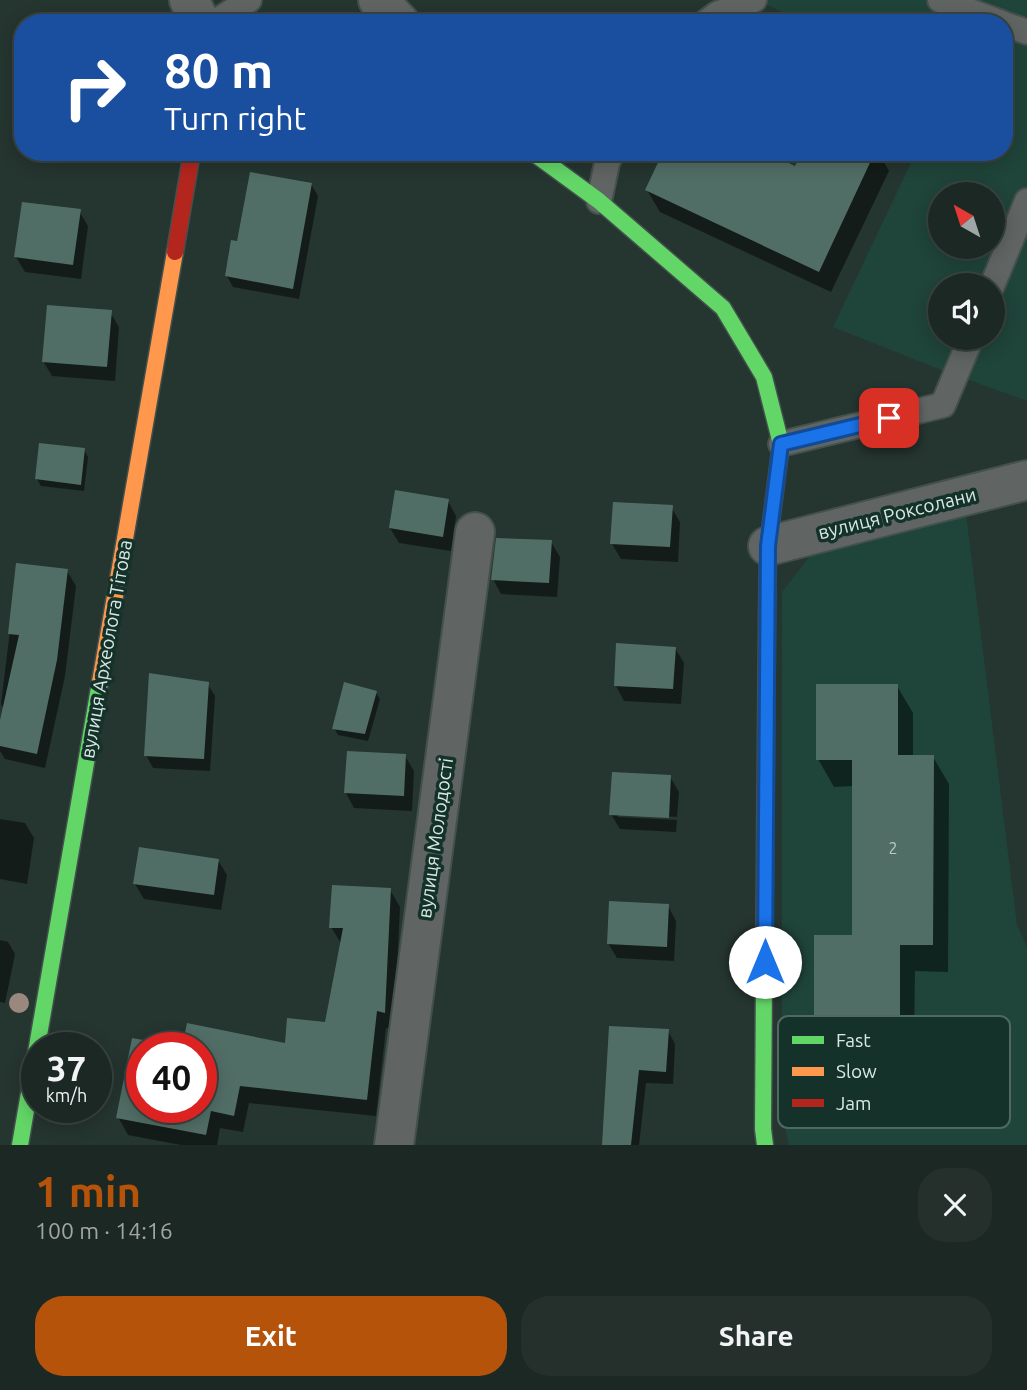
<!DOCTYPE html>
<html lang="en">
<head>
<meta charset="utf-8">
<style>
	body { margin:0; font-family:Ubuntu,sans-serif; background:#25302c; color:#f1f3f6; height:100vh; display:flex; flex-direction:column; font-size:26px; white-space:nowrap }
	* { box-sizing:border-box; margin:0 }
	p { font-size:23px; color:#a0a6a6 }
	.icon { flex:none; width:38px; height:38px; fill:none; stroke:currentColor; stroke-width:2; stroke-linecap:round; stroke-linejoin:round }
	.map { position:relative; height:1145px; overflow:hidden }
	.sheet { display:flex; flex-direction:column; background:#1c2824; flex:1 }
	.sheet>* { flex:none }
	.banner { position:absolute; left:14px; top:14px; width:999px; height:147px; border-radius:28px; box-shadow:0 4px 18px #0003,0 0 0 2px #3a4441; background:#1a4fa0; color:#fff; overflow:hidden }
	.needle { width:46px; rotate:321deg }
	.controls { position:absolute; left:928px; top:182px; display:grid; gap:14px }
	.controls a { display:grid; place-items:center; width:77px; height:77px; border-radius:50%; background:#1c2824; box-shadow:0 4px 18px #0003,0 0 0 2px #3a4441; font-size:35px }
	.speed { position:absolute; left:21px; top:1032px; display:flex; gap:14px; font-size:35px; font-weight:700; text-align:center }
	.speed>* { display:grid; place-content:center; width:91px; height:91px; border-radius:50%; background:#1c2824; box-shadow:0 4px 18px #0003,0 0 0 2px #3a4441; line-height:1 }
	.speed small { font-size:18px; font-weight:400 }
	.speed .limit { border:10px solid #d22; background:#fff; color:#111 }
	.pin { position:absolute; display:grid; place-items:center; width:60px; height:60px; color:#fff; margin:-30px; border-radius:14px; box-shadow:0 4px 10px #0006 }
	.me { position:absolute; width:77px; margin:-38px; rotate:0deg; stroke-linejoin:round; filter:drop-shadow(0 0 5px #0008) }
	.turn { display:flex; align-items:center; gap:24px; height:147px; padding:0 35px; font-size:32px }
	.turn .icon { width:91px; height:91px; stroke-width:2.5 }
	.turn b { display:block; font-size:49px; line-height:60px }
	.round { display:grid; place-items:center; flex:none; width:74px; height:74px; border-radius:28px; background:#25302c }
	.headline { display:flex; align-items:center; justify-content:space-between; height:119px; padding:0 35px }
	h1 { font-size:42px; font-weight:700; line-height:52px; color:#b45309 }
	.action { display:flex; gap:14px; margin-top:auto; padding:14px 35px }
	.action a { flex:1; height:80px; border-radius:28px; background:#b45309; color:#fff; font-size:28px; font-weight:700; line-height:80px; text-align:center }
	.action a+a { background:#25302c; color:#f1f3f6 }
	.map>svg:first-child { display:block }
	.built { fill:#1f443a; fill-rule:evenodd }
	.shadow { fill:#0007 }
	.building { fill:#516e66; fill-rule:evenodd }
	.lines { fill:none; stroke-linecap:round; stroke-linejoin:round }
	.lane-casing { stroke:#43504c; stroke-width:28 }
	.street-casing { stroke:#43504c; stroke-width:42 }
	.fast-casing { stroke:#43504c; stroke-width:19 }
	.slow-casing { stroke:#43504c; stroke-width:19 }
	.jam-casing { stroke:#43504c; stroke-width:19 }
	.lane { stroke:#606564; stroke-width:24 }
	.street { stroke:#606564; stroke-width:38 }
	.fast { stroke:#63d668; stroke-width:16 }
	.slow { stroke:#ff974d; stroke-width:16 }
	.jam { stroke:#b3261e; stroke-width:16 }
	.tree { fill:#9a887e }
	.route-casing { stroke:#114b97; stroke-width:18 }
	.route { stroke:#1a73e8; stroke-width:12 }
	.labels { text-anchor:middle; stroke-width:7; stroke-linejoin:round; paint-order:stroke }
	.number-label { font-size:16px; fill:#b6cac4 }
	.street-label { font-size:19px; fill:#d8e9e3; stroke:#14322a }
	.key { fill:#14322a; stroke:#4f6962; stroke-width:2 }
	.key-label { font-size:19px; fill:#d8e9e3 }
</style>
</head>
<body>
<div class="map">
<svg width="1027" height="1145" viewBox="0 0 1027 1145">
	<rect width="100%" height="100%" fill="#253530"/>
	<path class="built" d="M 766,0 L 1027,0 L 1027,401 L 936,368 L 833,327 L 916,152 L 1004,152 L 1004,23 L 806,23 L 765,4 ZM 940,194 L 992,194 L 992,247 L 940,247 ZM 940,285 L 992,285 L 992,338 L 940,338 Z
		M 966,514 L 1017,925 L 1027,947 L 1027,1145 L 789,1145 L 785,1128 L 782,1033 L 782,592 L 813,552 Z"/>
	<path class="shadow" d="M 803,152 L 878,152 L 889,171 L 831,292 L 660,212 L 647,190 L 796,169 Z
		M 311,184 L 318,196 L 299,299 L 233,287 L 227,276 Z
		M 79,211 L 88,226 L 81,279 L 25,272 L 16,257 Z
		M 110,312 L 119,327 L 115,381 L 52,376 L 43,361 Z
		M 84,450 L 88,457 L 84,491 L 41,486 L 37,479 Z
		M 448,501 L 456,516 L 451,551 L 399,543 L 390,528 Z
		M 671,507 L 680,522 L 678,562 L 621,559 L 612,544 Z
		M 551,542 L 560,557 L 557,597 L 501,594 L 493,579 Z
		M 18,565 L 67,571 L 76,586 L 65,676 L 45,768 L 5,759 L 0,751 L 0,728 L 4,709 L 1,704 Z
		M 675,648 L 684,663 L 681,704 L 624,701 L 616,686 Z
		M 207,683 L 215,696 L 210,771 L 153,768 L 146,755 Z
		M 897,686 L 913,713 L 913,757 L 933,757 L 949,784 L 948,972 L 915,971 L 914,1046 L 832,1046 L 816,1018 L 853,937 L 854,786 L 834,787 L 818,759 Z
		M 375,692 L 380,699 L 368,741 L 338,735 L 334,728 Z
		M 405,756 L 414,771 L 412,811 L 354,808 L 346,793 Z
		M 670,777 L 679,792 L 677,817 L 618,813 L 618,817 L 677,820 L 676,832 L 620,829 L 611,814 Z
		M 0,819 L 25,823 L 34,838 L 27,884 L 0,879 Z
		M 218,860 L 227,875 L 221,910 L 144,899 L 135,884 Z
		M 390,890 L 400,907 L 394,1030 L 386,1028 L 376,1116 L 249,1103 L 243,1132 L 220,1128 L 217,1145 L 181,1145 L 128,1135 L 118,1117 L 133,1040 L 177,1048 L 142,1048 L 142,1108 L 201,1108 L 201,1048 L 184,1048 L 188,1026 L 286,1045 L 326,1024 L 342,945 L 331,927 Z
		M 668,906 L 676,921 L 674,961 L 617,958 L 608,943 Z
		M 0,940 L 8,942 L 15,954 L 5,1003 L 0,1002 Z
		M 611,1028 L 668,1031 L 675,1044 L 673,1084 L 646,1083 L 639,1145 L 604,1145 Z"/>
	<path class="building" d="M 663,152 L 765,152 L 795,166 L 802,152 L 875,152 L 819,272 L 645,190 Z
		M 250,172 L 312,183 L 293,289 L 225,276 L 231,240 L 237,241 Z
		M 22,202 L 81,209 L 73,265 L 14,257 Z
		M 47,305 L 112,310 L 107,367 L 42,362 Z
		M 39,443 L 85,448 L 81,485 L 35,479 Z
		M 395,490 L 449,499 L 443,537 L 389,528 Z
		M 613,502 L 673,505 L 670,547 L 610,544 Z
		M 496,538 L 552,540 L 549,583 L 491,580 Z
		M 16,563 L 68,569 L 57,660 L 37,754 L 0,746 L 0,720 L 19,635 L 8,634 Z
		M 616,643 L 676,647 L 673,689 L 614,686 Z
		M 149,673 L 209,682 L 204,759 L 144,756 Z
		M 344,682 L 377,691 L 365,734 L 332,729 Z
		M 816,684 L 898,684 L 898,755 L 934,755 L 933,945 L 900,945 L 900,1019 L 814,1019 L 814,935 L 852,935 L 852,760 L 816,760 Z
		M 347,751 L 406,754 L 404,796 L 344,793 Z
		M 612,772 L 671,775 L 669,818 L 609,815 Z
		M 139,847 L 219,859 L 214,895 L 133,884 Z
		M 332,885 L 391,888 L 385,1013 L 377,1011 L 367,1100 L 240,1086 L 234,1116 L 211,1111 L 206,1135 L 116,1118 L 132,1038 L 182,1047 L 187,1023 L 285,1043 L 287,1018 L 325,1022 L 343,928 L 329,928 ZM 142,1048 L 201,1048 L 201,1108 L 142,1108 Z
		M 609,901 L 669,904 L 667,947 L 607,944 Z
		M 609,1026 L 669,1029 L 666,1072 L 639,1070 L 631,1145 L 602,1145 Z"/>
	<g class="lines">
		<defs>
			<path id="lane" d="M 940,0 L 1002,23
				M 214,23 L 249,0
				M 705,23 L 717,14 L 754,0
				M 1004,24 L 1027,32
				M 599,201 L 607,163 L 612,152
				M 992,286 L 1027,201
				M 781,444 L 943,405 L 971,338"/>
			<path id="street" d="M 189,0 L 201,23
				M 378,0 L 400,23
				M 768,546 L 1027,480
				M 394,1145 L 475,532"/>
			<path id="fast" d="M 532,152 L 599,201 L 723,308 L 764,377 L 781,444 L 768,546 L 767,621
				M 764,975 L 763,1129 L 765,1145
				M 20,1145 L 100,682"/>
			<path id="slow" d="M 100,682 L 175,252"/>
			<path id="jam" d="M 175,252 L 192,152
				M 764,975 L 767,621"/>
		</defs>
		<use href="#lane" class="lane-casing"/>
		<use href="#street" class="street-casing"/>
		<use href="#fast" class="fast-casing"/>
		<use href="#slow" class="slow-casing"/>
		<use href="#jam" class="jam-casing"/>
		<use href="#lane" class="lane"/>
		<use href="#street" class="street"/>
		<use href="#fast" class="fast"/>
		<use href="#slow" class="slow"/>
		<use href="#jam" class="jam"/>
	</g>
	<circle class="tree" cx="19" cy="1003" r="10"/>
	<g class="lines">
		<defs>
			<path id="route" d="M 765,962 L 768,546 L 781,444 L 889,418"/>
		</defs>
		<use href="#route" class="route-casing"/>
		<use href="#route" class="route"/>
	</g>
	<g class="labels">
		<g class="number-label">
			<text x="893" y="854">2</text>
		</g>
		<g class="street-label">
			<text transform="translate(897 513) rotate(-14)" y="7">вулиця Роксолани</text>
			<text transform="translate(106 649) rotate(-80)" y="7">вулиця Археолога Тітова</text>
			<text transform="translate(435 838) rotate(-82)" y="7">вулиця Молодості</text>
		</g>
	</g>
	<rect x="778" y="1016" width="232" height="112" rx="10" class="key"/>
	<rect x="792" y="1036" width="32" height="8" fill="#63d668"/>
	<rect x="792" y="1067" width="32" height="9" fill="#ff974d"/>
	<rect x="792" y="1099" width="32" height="8" fill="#b3261e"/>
	<g class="key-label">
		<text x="836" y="1047">Fast</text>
		<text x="836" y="1078">Slow</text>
		<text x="836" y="1110">Jam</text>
	</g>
</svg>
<div class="controls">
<a><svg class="needle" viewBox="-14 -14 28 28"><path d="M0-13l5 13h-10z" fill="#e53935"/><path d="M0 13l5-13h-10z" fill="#a0a6a6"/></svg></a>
<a><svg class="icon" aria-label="sound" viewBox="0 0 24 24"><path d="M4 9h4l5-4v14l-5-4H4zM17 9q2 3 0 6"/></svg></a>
</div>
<div class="speed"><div>37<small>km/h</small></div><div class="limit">40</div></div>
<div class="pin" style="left:889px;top:418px;background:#d93025"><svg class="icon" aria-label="arrive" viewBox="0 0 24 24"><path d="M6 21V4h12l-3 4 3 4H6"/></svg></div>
<svg class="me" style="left:765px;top:962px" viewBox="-20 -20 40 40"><circle r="19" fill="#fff"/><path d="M0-13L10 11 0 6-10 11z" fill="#1a73e8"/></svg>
<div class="banner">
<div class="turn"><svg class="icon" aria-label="right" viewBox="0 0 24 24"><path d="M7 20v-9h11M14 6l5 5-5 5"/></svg><div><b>80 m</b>Turn right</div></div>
</div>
</div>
<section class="sheet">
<div class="headline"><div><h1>1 min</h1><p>100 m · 14:16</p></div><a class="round"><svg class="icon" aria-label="close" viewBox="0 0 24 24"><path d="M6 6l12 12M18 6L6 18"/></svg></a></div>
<div class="action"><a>Exit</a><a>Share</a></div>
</section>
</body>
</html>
